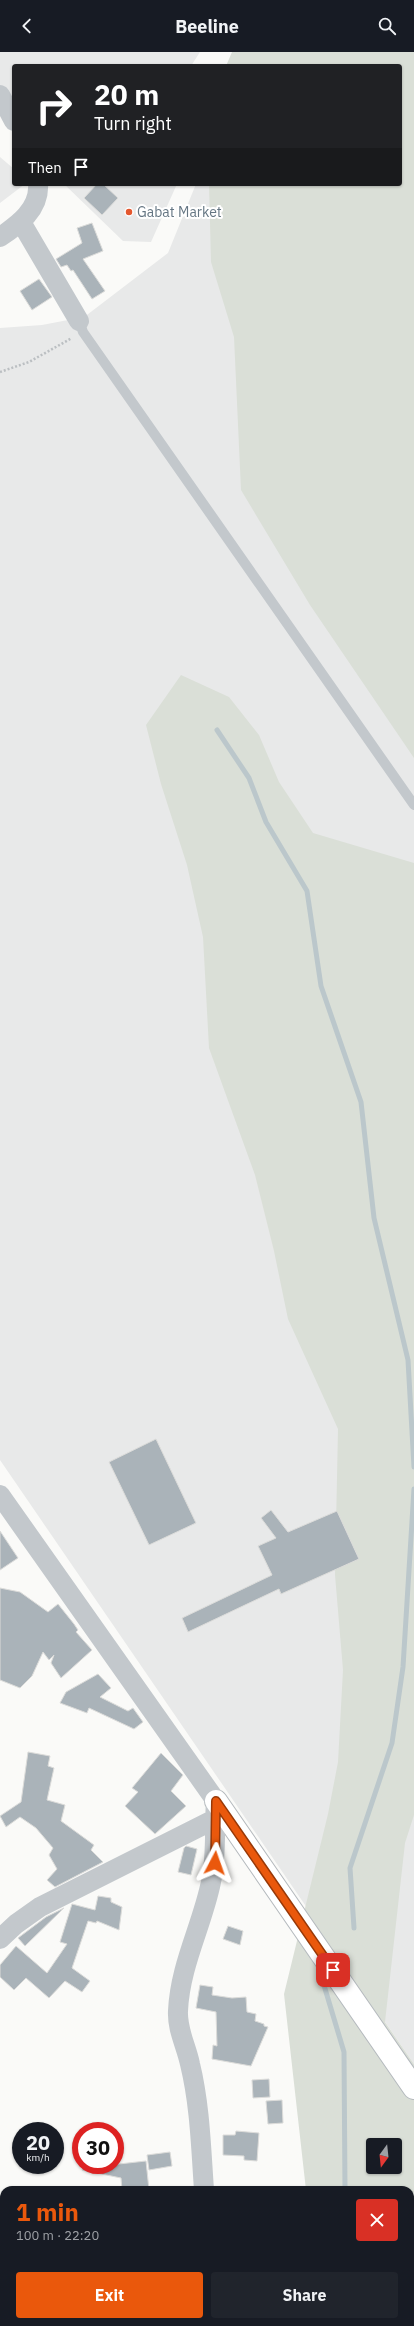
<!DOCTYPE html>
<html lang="en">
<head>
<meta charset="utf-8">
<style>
	body { margin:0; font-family:"IBM Plex Sans",sans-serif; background:#20242c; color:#f1f3f6; height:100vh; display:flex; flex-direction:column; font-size:15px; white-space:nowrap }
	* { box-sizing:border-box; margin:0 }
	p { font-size:13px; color:#9ea1a6 }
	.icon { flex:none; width:22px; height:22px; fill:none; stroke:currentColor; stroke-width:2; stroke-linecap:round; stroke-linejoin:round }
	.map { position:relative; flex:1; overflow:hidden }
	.sheet { position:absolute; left:0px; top:2134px; width:414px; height:140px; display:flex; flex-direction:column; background:#171b24; border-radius:12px 12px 0 0; box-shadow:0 1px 3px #0004 }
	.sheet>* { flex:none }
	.guide { position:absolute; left:12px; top:12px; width:390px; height:122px; border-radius:4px; box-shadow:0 1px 3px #0004; background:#202124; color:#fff; overflow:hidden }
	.needle { width:26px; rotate:195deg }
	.fabs { position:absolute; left:366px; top:2086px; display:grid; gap:8px }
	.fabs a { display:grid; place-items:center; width:36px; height:36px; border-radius:4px; background:#171b24; box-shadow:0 1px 3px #0004; font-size:20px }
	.speed { position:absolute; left:12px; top:2070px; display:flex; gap:8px; font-size:20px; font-weight:700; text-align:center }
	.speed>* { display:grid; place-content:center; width:52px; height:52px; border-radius:50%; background:#171b24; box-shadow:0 1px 3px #0004; line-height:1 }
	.speed small { font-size:10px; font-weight:400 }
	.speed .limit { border:6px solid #d22; background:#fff; color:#111 }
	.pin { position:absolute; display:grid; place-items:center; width:34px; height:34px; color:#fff; margin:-17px; border-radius:8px; box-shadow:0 2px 6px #0006 }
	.me { position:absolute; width:44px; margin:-22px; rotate:4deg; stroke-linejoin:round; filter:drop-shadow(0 0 3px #0008) }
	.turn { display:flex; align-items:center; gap:14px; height:84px; padding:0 16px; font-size:18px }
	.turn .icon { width:52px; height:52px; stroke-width:2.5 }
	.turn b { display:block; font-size:28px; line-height:34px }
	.then { display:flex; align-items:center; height:38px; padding:0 16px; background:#0003; gap:8px; font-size:15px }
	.round { display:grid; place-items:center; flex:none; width:42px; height:42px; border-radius:4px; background:#20242c }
	.head { display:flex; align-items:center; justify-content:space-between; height:68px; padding:0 16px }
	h1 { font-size:24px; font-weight:700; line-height:30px; color:#ea580c }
	.primary-button { display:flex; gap:8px; margin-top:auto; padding:8px 16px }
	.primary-button a { flex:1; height:46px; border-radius:4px; background:#ea580c; color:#fff; font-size:16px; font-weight:700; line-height:46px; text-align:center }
	.primary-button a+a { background:#20242c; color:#f1f3f6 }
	header { display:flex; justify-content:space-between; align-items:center; height:52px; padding:0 16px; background:#171b24; font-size:18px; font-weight:700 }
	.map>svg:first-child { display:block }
	.built { fill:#e8e9e9 }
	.green { fill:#dadfd7; fill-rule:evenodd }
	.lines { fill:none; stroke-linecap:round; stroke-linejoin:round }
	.stream { stroke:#bbc7cb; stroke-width:5 }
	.building { fill:#aab3b9; stroke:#dcdcda }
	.primary-casing { stroke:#b5babe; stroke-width:24 }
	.path { stroke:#bbbfc2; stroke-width:2.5; stroke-dasharray:2 2; stroke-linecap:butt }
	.service { stroke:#c3c8cc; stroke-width:10 }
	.minor { stroke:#c3c8cc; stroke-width:20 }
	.primary { stroke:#fff; stroke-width:22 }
	.route-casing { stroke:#983908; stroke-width:10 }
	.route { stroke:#ea580c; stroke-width:7 }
	.poi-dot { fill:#e4572e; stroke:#fff; stroke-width:1.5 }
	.labels { text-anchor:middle; stroke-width:4; stroke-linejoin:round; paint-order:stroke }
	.poi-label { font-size:14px; fill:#657683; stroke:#fff; text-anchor:start }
</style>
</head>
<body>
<header><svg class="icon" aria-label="back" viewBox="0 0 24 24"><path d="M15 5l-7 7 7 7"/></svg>Beeline<svg class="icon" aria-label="search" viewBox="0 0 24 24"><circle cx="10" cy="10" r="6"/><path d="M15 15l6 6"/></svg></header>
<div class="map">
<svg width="414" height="2274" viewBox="0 0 414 2274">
	<rect width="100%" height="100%" fill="#fafaf8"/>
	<path class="built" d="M 0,0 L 200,0 L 191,14 L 14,14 L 14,57 L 0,33 Z
		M 414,0 L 414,2012 L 0,1408 L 0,276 L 42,273 L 68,268 L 79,269 L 168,201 L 196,132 L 400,132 L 400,14 Z
		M 0,105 L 14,117 L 14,132 L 25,132 L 0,151 Z
		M 64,132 L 177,132 L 151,190 L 123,189 Z"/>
	<path class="green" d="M 232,0 L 414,0 L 414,706 L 310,553 L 241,438 L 234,285 L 211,210 L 209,132 L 400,132 L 400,14 L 226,14 Z
		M 181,623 L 229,645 L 259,683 L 279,730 L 313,781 L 414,811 L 414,1763 L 405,1791 L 385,1970 L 414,2012 L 414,2274 L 331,2274 L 329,2270 L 410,2270 L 410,2138 L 306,2138 L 284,1942 L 328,1762 L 338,1710 L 343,1618 L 335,1523 L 338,1377 L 288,1267 L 274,1199 L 255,1123 L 209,996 L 203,885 L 187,813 L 161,732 L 146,673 ZM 373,2093 L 395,2093 L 395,2115 L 373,2115 Z"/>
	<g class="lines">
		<path class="stream" d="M 217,678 L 249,726 L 266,770 L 307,839 L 321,934 L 361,1050 L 374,1166 L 408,1308 L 414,1415
			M 354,1876 L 350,1816 L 392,1691 L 403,1615 L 414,1437
			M 320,1920 L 344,2000 L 345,2138
			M 367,2270 L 368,2274"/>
	</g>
	<path class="building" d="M 97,132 L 103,132 L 118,146 L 102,163 L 84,146 Z
		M 92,171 L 103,199 L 83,207 L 105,239 L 92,247 L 73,218 L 71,219 L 67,213 L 61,215 L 56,207 L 82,191 L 77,176 Z
		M 39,227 L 52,245 L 32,258 L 20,239 Z
		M 156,1387 L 196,1471 L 149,1493 L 109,1410 Z
		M 271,1458 L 288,1480 L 337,1459 L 359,1507 L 281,1542 L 279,1537 L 188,1580 L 182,1566 L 272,1523 L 258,1494 L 276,1486 L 261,1466 Z
		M 0,1479 L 18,1506 L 0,1518 Z
		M 0,1536 L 20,1540 L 48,1560 L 58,1552 L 74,1572 L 78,1578 L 76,1580 L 92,1598 L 61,1626 L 51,1611 L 54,1603 L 49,1608 L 43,1600 L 32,1624 L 20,1636 L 0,1628 Z
		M 98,1622 L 111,1636 L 100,1645 L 128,1659 L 133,1656 L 143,1670 L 134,1677 L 89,1656 L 87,1661 L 60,1651 L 66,1640 Z
		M 28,1700 L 50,1704 L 48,1714 L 54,1716 L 47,1748 L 65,1753 L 61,1769 L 94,1793 L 91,1798 L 103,1810 L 55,1835 L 47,1828 L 57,1817 L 49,1803 L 53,1796 L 36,1776 L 20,1765 L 6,1775 L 0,1764 L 21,1750 Z
		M 161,1701 L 183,1723 L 171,1739 L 186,1754 L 155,1782 L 125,1754 L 138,1740 L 132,1736 Z
		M 186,1794 L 197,1797 L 191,1823 L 178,1820 L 184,1796 Z
		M 98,1844 L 111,1846 L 111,1850 L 122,1855 L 119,1878 L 97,1869 L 96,1871 L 88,1869 L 72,1916 L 90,1929 L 82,1940 L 65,1929 L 49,1946 L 26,1926 L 14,1938 L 0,1925 L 0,1913 L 16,1894 L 47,1921 L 67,1892 L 60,1890 L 72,1852 L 95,1858 Z
		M 64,1856 L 25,1894 L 18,1886 L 46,1865 Z
		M 228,1874 L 243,1879 L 240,1893 L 223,1887 Z
		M 200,1933 L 213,1935 L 212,1943 L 232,1946 L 246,1945 L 247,1960 L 256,1962 L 255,1969 L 264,1972 L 264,1974 L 268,1975 L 251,2014 L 212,2007 L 213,1993 L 217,1994 L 216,1960 L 196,1956 Z
		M 269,2027 L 270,2045 L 253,2046 L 252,2028 Z
		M 282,2048 L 283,2071 L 268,2072 L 266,2049 Z
		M 236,2079 L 259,2081 L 257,2109 L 244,2108 L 244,2104 L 223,2103 L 223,2083 L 235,2083 Z
		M 170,2100 L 172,2114 L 149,2118 L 147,2103 Z
		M 146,2109 L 149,2138 L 122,2138 L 121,2126 L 82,2118 L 83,2116 Z"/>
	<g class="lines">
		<defs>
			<path id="primary" d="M 216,1749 L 414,2036"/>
		</defs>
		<use href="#primary" class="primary-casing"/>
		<path class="path" d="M 0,320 L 29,310 L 72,286"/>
		<path class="service" d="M 79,269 L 83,280 L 414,753"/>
		<path class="minor" d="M 0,43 L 14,69
			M 21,170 L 79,269
			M 0,185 C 18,173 40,157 38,132
			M 0,1443 L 216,1749 C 214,1776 217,1803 211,1830 C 202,1874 180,1913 178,1959 C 177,1978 186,1993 190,2012 C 200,2053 201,2096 204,2138
			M 0,1887 L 16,1872 L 40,1855 L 215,1767
			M 210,2270 L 210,2274"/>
		<use href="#primary" class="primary"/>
	</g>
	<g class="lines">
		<defs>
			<path id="route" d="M 215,1811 L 216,1749 L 333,1918"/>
		</defs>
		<use href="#route" class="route-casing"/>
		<use href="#route" class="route"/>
	</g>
	<circle class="poi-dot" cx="129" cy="160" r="4"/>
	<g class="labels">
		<g class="poi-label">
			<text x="137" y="165">Gabat Market</text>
		</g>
	</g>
</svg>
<div class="fabs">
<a><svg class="needle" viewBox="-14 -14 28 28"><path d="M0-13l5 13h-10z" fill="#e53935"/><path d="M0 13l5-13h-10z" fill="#9ea1a6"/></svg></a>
</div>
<div class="speed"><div>20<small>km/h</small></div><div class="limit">30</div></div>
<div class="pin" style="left:333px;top:1918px;background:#d93025"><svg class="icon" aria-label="arrive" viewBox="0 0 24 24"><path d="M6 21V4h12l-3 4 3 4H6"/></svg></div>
<svg class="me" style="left:215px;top:1811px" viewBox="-20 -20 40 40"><path d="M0-17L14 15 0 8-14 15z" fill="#ea580c" stroke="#fff" stroke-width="4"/></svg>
<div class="guide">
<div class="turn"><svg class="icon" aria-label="right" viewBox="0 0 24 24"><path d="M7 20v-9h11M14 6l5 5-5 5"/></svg><div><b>20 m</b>Turn right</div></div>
<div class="then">Then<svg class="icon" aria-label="arrive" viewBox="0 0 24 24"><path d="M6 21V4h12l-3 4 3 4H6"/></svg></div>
</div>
<section class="sheet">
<div class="head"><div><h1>1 min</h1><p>100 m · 22:20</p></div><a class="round" style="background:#d93025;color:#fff"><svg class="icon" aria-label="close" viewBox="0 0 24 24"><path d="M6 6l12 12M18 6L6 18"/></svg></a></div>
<div class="primary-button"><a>Exit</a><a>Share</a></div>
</section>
</div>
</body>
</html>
